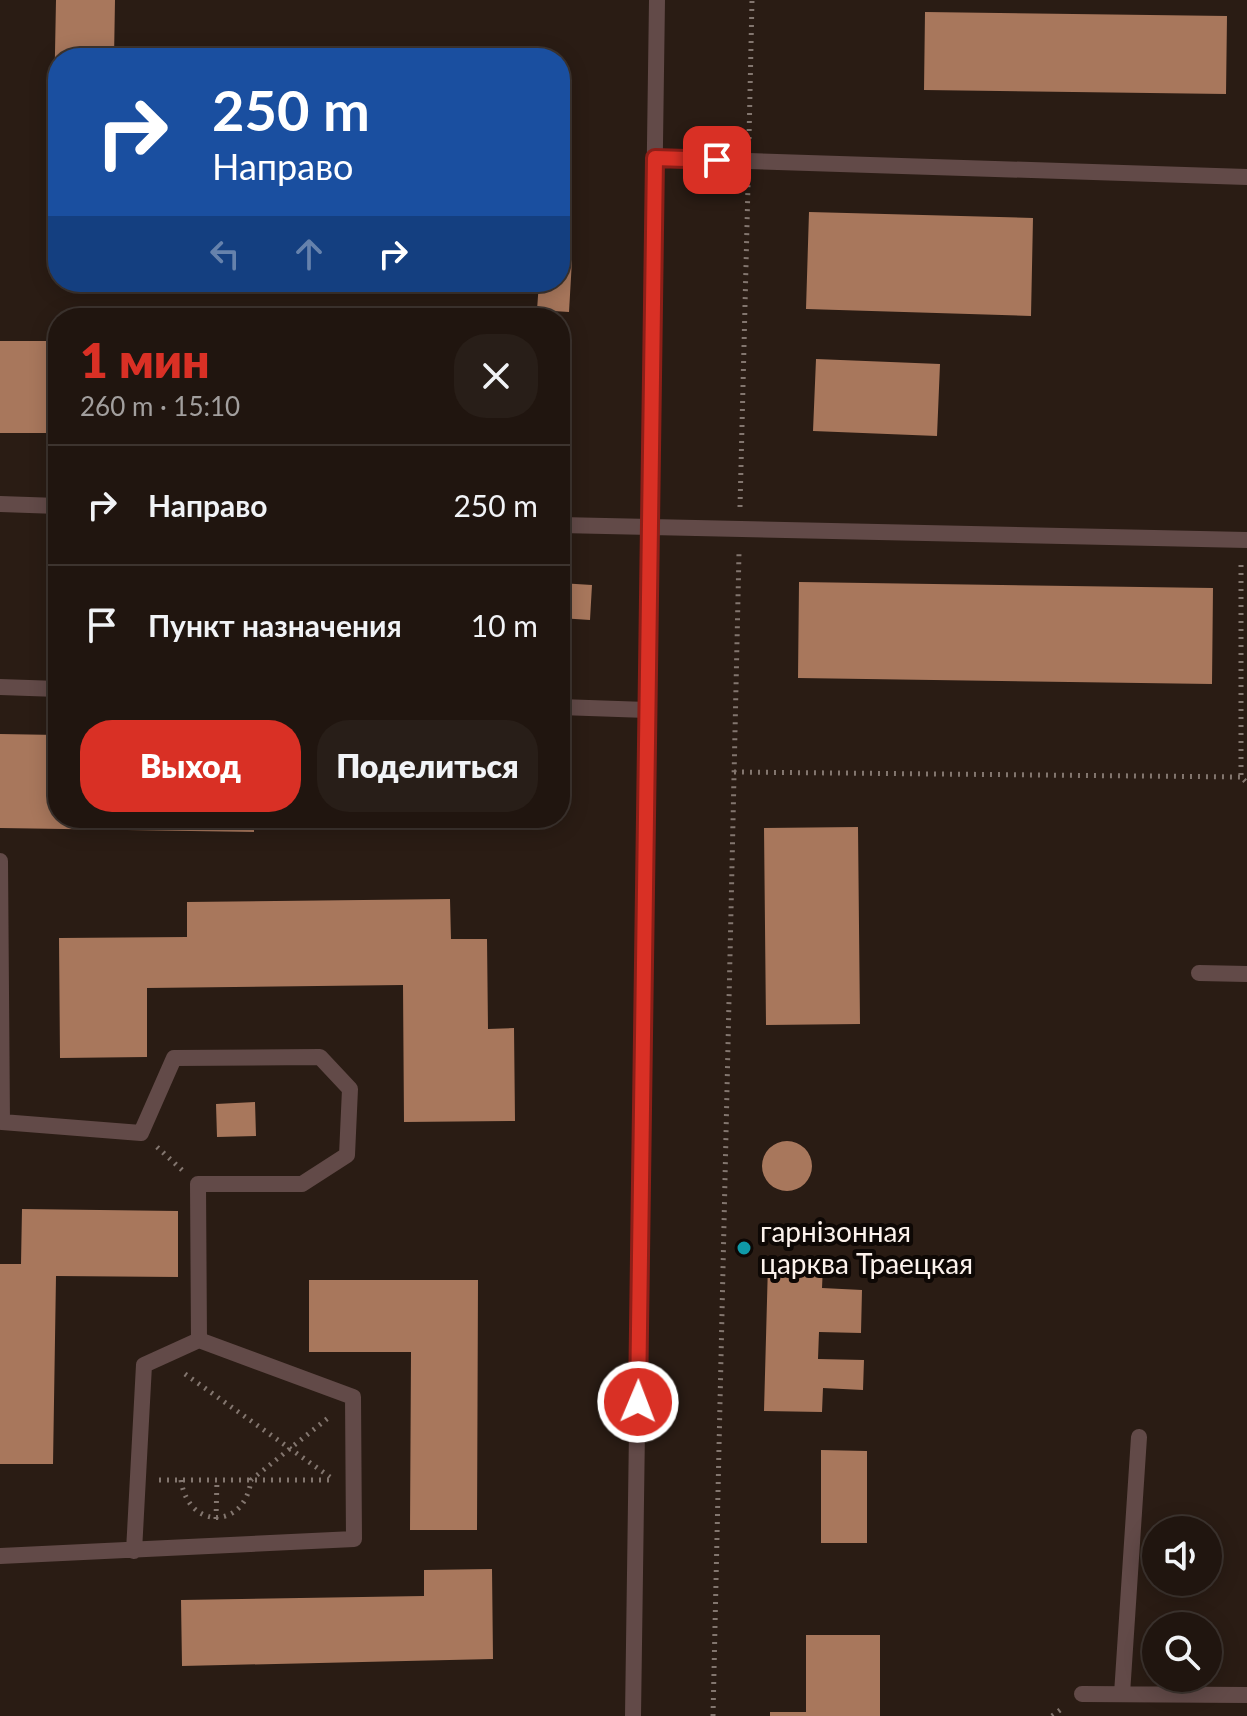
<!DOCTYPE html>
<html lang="ru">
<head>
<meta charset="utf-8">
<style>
	body { margin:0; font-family:Lato,sans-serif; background:#281e18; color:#f1f3f6; height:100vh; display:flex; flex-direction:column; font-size:30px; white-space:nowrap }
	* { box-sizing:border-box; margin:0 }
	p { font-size:26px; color:#a29f9e }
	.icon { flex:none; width:44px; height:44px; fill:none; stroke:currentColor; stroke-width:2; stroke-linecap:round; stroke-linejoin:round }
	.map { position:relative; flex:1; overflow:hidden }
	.side { position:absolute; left:48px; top:308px; width:522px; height:520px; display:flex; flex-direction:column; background:#20150f; border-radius:32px; box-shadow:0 4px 20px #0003,0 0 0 2px #3d342f }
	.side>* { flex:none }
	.hud { position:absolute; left:48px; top:48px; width:522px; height:244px; border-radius:32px; box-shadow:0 4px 20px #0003,0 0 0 2px #3d342f; background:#1a4fa0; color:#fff; overflow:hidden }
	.fabs { position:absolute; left:1142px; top:1516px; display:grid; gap:16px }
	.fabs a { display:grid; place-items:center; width:80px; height:80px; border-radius:50%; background:#20150f; box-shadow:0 4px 20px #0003,0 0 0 2px #3d342f; font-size:40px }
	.pin { position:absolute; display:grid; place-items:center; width:68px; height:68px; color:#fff; margin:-34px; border-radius:16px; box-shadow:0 4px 12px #0006 }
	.me { position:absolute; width:88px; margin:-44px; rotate:1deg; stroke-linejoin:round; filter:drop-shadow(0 0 6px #0008) }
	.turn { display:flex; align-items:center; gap:28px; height:168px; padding:0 32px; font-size:36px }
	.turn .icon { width:104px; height:104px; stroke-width:2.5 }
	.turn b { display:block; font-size:56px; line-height:68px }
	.lanes { display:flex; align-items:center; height:76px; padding:0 32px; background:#0003; justify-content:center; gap:40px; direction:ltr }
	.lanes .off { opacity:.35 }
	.round { display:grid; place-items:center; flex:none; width:84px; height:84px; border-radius:32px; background:#281e18 }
	.head { display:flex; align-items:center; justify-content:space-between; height:136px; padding:0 32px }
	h1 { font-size:48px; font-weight:800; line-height:60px; color:#d93025 }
	.button { display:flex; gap:16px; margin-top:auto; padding:16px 32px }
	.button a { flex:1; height:92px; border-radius:32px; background:#d93025; color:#fff; font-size:32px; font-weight:800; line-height:92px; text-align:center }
	.button a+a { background:#281e18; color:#f1f3f6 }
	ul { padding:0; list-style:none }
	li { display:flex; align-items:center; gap:24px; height:120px; padding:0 32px; border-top:2px solid #3d342f }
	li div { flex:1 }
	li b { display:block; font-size:30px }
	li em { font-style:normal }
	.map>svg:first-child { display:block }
	.building { fill:#a8775c }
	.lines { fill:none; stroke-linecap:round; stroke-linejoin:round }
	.path { stroke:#83766f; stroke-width:5; stroke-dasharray:2 6; stroke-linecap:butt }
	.service { stroke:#624a48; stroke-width:16 }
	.route-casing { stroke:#8d1f18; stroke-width:20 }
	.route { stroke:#d93025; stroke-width:14 }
	.culture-dot { fill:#0f9aa8; stroke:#0e0805; stroke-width:3 }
	.labels { text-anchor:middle; stroke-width:8; stroke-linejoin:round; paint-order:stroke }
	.poi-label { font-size:28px; fill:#fdf3ed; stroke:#0e0805; text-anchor:start }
</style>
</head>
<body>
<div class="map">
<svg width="1247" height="1716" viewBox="0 0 1247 1716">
	<rect width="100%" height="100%" fill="#2a1c14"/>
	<path class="building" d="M 56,0 L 115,0 L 114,58 L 58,58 L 58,104 L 54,104 Z
		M 925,12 L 1227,16 L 1226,94 L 924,90 Z
		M 809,212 L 1033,218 L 1031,316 L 806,309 Z
		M 560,259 L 572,260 L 569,312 L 537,310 L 539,282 L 560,282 Z
		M 0,341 L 55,341 L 55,433 L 0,433 Z
		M 816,359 L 940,364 L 937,436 L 813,431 Z
		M 799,582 L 1213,588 L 1212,684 L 798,678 Z
		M 560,583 L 592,585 L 590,620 L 560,618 Z
		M 0,734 L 58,735 L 58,818 L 254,818 L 254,832 L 0,828 Z
		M 858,827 L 860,1024 L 766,1025 L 764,828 Z
		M 450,899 L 451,939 L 487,939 L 488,1029 L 514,1028 L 515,1121 L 404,1122 L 403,985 L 147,988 L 147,1057 L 60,1058 L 59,938 L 187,937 L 187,902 Z
		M 255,1102 L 256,1136 L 217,1137 L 216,1104 Z
		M762 1166a25 25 0 1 1 50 0a25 25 0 1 1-50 0Z
		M 22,1209 L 178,1211 L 178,1277 L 56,1276 L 53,1464 L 0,1464 L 0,1264 L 21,1264 Z
		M 768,1264 L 823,1265 L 822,1288 L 862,1290 L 861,1333 L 819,1332 L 818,1359 L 864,1360 L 863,1390 L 823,1388 L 822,1412 L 764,1411 Z
		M 309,1280 L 478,1280 L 477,1530 L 410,1530 L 411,1352 L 309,1352 Z
		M 821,1450 L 867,1451 L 867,1543 L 821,1543 Z
		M 492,1569 L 493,1659 L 182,1666 L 181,1600 L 424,1596 L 424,1570 Z
		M 806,1635 L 880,1635 L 880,1716 L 770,1716 L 770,1712 L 806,1712 Z"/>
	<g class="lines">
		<path class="path" d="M 749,139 L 752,0
			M 740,507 L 748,185
			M 1241,565 L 1241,777 L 1247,783
			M 734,772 L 1241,777
			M 157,1147 L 182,1170
			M 185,1374 L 330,1477
			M 159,1480 L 329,1480
			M 181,1480 C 188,1530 245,1530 251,1480 L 328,1418
			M 216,1519 L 217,1480
			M 713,1716 L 739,553
			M 1052,1716 L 1064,1707"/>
		<path class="service" d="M 655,158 L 1247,177
			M 0,504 L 58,506
			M 560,525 L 1247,540
			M 0,687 L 58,689
			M 560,707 L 647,710
			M 0,861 L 2,1122 L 141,1133 L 174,1058 L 320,1057 L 350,1089 L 347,1155 L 302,1184 L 198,1184 L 199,1340
			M 1199,973 L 1247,974
			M 0,1556 L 354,1539 L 353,1397 L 199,1340 L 144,1365 L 134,1551
			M 1082,1694 L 1247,1695
			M 1122,1694 L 1139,1437
			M 633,1716 L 657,0"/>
	</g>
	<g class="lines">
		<defs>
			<path id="route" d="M 638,1402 L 655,158 L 717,160"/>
		</defs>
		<use href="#route" class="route-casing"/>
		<use href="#route" class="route"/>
	</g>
	<circle class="culture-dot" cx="744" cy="1248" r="8"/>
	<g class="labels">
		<g class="poi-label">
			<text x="760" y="1242">гарнізонная<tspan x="760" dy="32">царква Траецкая</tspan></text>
		</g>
	</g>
</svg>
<div class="fabs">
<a><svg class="icon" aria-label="sound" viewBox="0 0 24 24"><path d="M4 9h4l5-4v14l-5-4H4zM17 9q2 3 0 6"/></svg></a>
<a><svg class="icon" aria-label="search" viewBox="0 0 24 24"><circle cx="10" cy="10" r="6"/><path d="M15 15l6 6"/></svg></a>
</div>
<div class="pin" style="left:717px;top:160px;background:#d93025"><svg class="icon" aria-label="arrive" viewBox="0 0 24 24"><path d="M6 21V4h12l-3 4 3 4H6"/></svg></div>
<svg class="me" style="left:638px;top:1402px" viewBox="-20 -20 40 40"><circle r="17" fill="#d93025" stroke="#fff" stroke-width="3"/><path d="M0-11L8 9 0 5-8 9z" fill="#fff"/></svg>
<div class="hud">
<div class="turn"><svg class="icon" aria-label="right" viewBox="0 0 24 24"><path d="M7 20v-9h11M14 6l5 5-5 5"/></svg><div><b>250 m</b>Направо</div></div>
<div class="lanes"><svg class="icon off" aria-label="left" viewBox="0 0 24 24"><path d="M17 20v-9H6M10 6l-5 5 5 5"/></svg><svg class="icon off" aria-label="ahead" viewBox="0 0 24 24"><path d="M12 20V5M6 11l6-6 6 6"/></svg><svg class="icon" aria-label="right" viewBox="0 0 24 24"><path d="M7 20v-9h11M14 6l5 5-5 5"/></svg></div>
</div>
<section class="side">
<div class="head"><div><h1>1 мин</h1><p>260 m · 15:10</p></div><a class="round"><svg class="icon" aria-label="close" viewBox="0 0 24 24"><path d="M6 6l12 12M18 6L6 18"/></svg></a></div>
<ul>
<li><svg class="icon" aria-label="right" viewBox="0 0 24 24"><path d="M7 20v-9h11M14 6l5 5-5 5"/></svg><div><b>Направо</b></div><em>250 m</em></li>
<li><svg class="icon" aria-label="arrive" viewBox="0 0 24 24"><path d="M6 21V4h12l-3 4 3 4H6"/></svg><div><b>Пункт назначения</b></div><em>10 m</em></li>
</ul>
<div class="button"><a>Выход</a><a>Поделиться</a></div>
</section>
</div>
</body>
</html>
